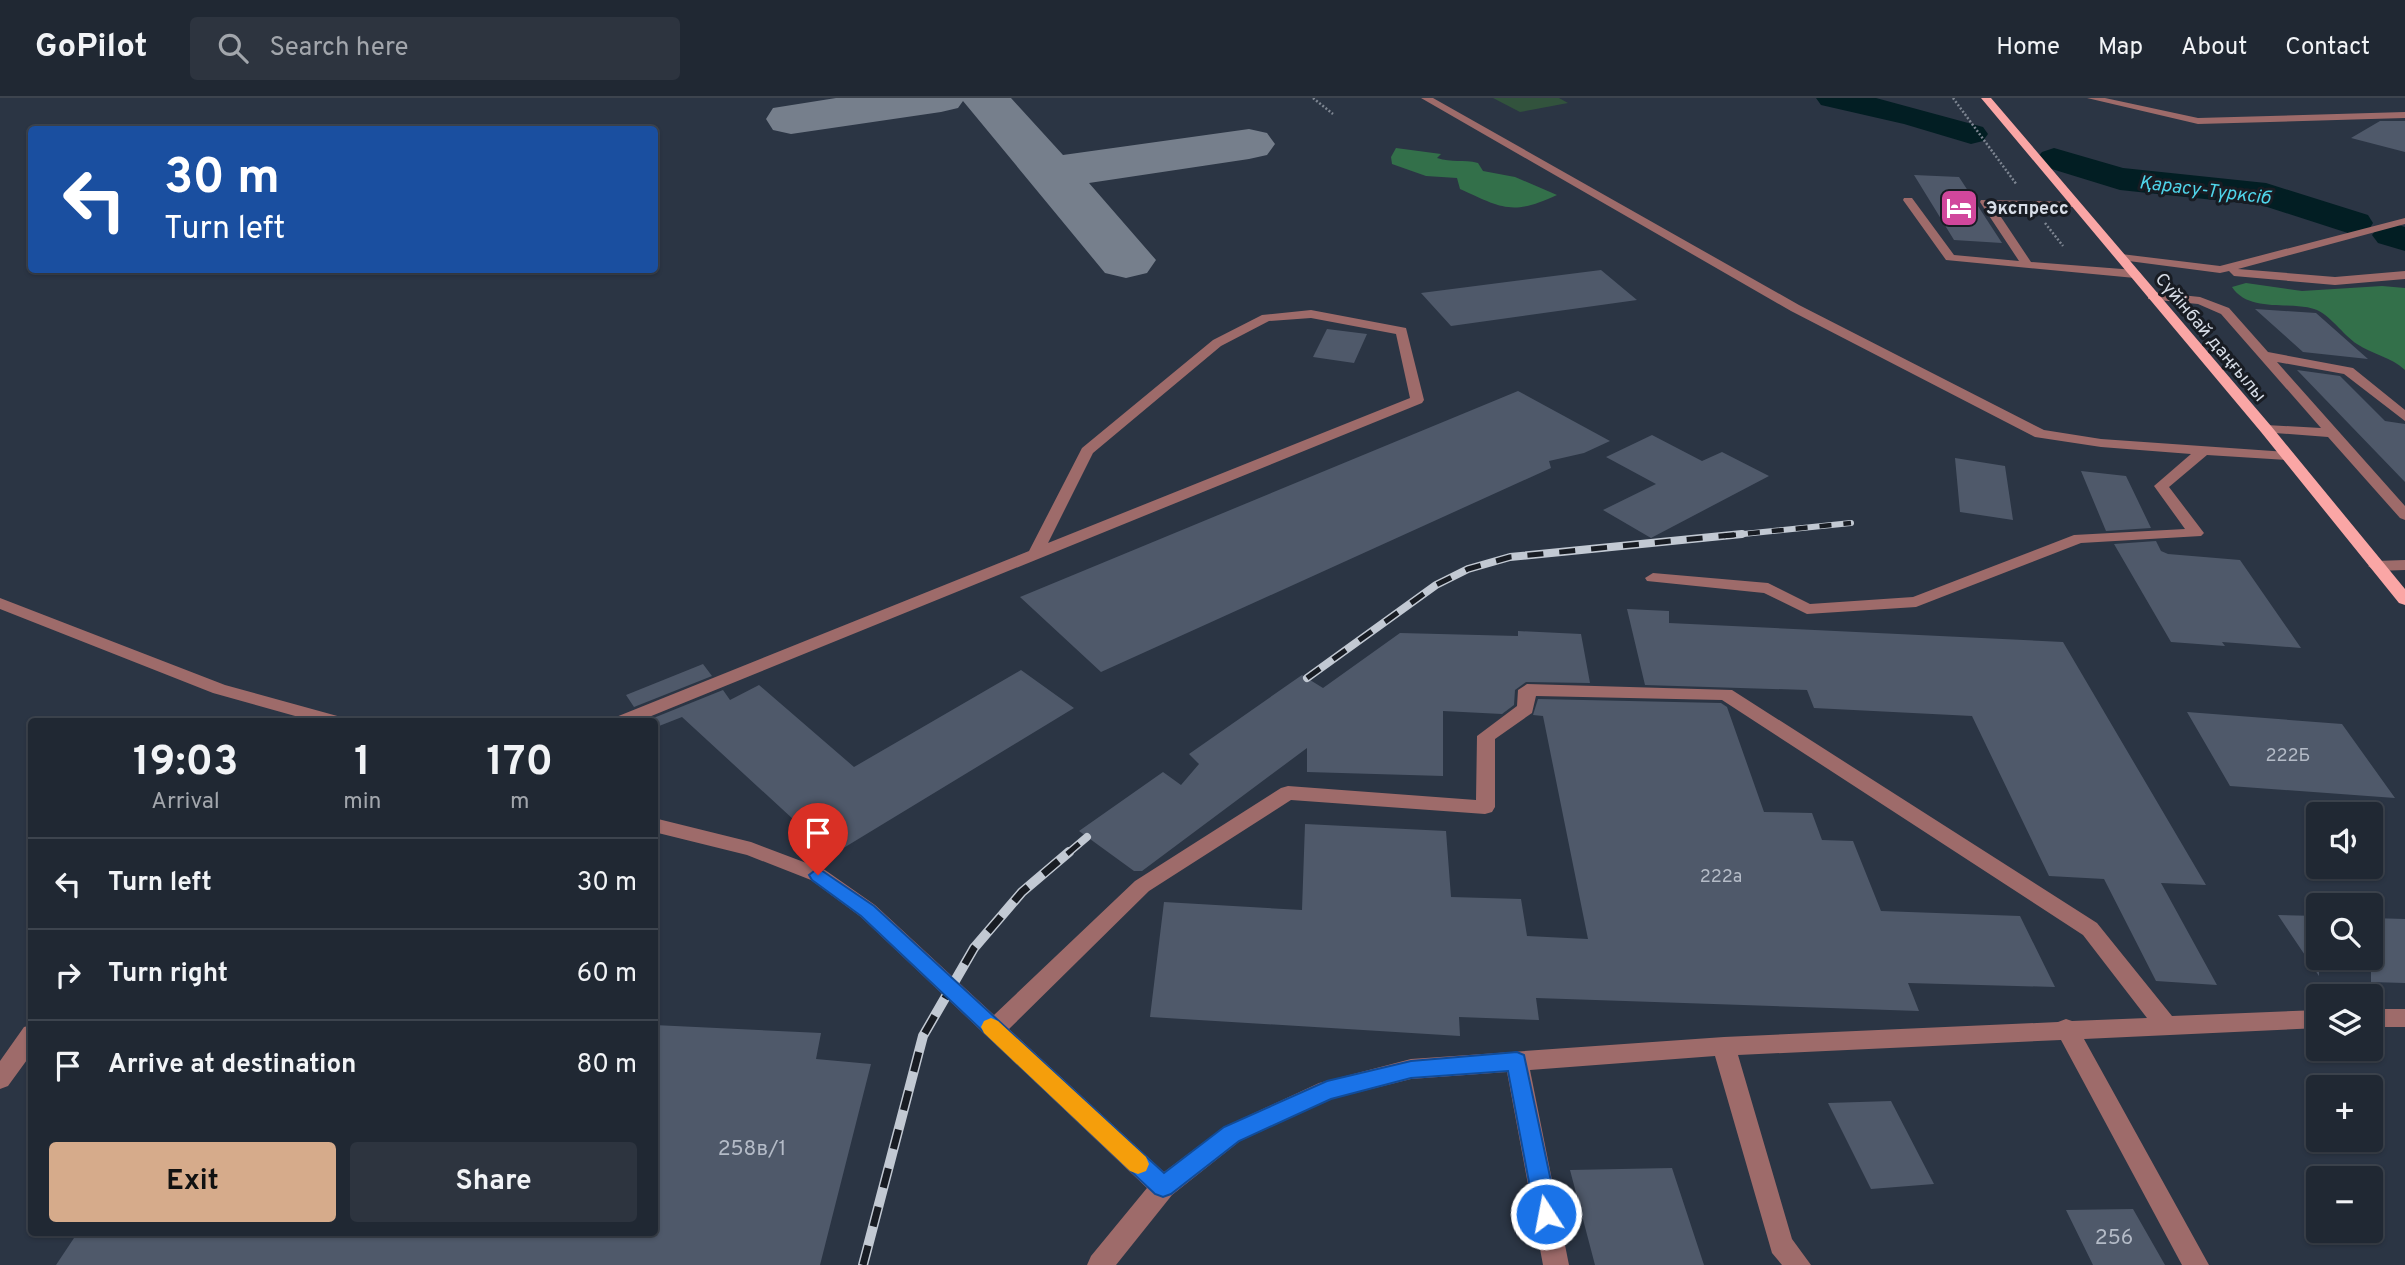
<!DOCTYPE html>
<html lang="en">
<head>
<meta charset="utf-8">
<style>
	body { margin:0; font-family:Overpass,sans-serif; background:#2d343f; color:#f1f3f6; height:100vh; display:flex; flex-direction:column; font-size:26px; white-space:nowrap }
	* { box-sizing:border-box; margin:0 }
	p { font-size:23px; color:#a2a6ac }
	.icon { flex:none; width:38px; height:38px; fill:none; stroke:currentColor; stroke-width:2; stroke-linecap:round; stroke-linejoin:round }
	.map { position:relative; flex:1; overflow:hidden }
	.panel { position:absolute; left:28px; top:620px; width:630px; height:518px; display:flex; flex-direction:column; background:#202833; border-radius:7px; box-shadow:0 2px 5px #0004,0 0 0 2px #3d444e }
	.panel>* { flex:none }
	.guide { position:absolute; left:28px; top:28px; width:630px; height:147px; border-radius:7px; box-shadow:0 2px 5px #0004,0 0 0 2px #3d444e; background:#1a4fa0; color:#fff; overflow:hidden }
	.fabs { position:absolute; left:2306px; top:704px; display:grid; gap:14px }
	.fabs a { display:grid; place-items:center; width:77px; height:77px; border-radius:7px; background:#202833; box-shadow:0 2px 5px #0004,0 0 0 2px #3d444e; font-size:35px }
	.pin { position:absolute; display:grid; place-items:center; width:60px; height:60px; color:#fff; margin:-72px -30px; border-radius:50% 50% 50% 0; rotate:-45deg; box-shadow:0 0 7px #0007 }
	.pin .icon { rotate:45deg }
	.me { position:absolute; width:77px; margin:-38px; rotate:349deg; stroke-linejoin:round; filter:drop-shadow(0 0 5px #0008) }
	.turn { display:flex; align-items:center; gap:24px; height:147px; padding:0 21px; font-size:32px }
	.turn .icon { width:91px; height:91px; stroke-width:2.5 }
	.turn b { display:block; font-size:49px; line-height:60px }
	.eta { display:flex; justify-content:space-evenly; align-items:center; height:119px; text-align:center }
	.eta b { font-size:42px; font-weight:700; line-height:49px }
	.cta { display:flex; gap:14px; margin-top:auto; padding:14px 21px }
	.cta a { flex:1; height:80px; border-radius:7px; background:#d6ab8b; color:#111; font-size:28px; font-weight:700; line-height:80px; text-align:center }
	.cta a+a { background:#2d343f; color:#f1f3f6 }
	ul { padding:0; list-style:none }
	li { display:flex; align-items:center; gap:21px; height:91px; padding:0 21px; border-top:2px solid #3d444e }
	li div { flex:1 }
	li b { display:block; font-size:26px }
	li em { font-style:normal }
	header { display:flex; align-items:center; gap:42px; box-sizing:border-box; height:98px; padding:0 35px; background:#202833; border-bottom:2px solid #3d444e }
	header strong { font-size:33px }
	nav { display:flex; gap:38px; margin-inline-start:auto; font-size:24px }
	.search { width:490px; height:63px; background:#2d343f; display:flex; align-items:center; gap:18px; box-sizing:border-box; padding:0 24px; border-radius:7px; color:#a2a6ac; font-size:26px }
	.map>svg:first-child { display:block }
	.green { fill:#32533d }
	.forest { fill:#33704a }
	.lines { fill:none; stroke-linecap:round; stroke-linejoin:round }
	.river { fill:#021e23; fill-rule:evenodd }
	.taxiway { fill:#767f8c; fill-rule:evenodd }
	.building { fill:#4f596a }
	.path { stroke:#7e8692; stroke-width:2.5; stroke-dasharray:2 2; stroke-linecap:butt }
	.minor { fill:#9e6b6a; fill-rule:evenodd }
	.major { fill:#faa6a5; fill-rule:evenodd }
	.rail-far2-casing { stroke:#c2c9d3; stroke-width:6 }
	.rail-far1-casing { stroke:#c2c9d3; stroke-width:8 }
	.rail-casing { stroke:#c2c9d3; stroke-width:10 }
	.rail-far2 { stroke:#181c23; stroke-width:4.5; stroke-dasharray:12; stroke-linecap:butt }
	.rail-far1 { stroke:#181c23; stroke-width:5; stroke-dasharray:16; stroke-linecap:butt }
	.rail { stroke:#181c23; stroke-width:7; stroke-dasharray:20; stroke-linecap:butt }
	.route { fill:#1a73e8; stroke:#114b97; stroke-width:2 }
	.slow { fill:#f59e0b }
	.labels { text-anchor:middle; stroke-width:6; stroke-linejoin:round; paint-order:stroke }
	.far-poi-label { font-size:18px; font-weight:bold; fill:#d6dce6; stroke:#181c23; text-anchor:start }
	.far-street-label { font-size:18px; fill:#d6dce6; stroke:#181c23 }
	.number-label { font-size:18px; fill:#b4bbc7 }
	.far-water-label { font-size:19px; font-style:italic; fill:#4fd5ea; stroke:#181c23 }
	.near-number-label { font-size:21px; fill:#b4bbc7 }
</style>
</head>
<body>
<header>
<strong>GoPilot</strong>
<div class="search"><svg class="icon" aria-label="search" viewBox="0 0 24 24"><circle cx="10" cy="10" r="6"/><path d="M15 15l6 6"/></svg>Search here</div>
<nav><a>Home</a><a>Map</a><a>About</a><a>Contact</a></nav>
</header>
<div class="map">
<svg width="2405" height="1167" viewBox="0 0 2405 1167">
	<rect width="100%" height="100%" fill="#2b3544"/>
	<path class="green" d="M 1493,0 L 1559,0 L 1568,5 L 1520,14 Z"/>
	<path class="forest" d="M 1396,50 L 1441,56 L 1437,60 C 1452,65 1463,61 1478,65 L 1483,73 L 1515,79 L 1557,97 C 1512,118 1502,110 1460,91 L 1457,80 L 1426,78 L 1392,66 L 1391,59 Z
		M 2246,185 L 2302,193 L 2382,188 L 2405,190 L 2405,272 C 2391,259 2372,256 2357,246 C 2343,237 2330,216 2314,211 C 2289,203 2249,215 2232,189 Z"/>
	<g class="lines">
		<path class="river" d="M 1816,0 L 1876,0 L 1983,29 L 1988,36 L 1983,43 L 1971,46 L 1904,26 L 1821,7 Z
			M 2054,50 L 2123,70 L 2266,85 L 2368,117 L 2373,125 L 2368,133 L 2354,137 L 2261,107 L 2120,92 L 2042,68 L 2036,61 L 2042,54 Z
			M 2392,125 L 2405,129 L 2405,153 L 2378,145 L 2372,137 L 2378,129 Z"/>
		<path class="taxiway" d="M 836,0 L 1011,0 L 1063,57 L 1249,31 L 1267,35 L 1275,46 L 1267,57 L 1249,61 L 1089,85 L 1156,162 L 1147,175 L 1126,180 L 1105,175 L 963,3 L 958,10 L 941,14 L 791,36 L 773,32 L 766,21 L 773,10 Z"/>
	</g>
	<path class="building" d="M 2380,23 L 2405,23 L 2405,54 L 2351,40 Z
		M 1914,77 L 1959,79 L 2002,145 L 1954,142 Z
		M 1601,172 L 1637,202 L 1451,228 L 1421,195 Z
		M 2255,211 L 2316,215 L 2368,261 L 2303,254 Z
		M 1327,231 L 1367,236 L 1354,265 L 1313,259 Z
		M 2297,272 L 2340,278 L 2385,323 L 2405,326 L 2405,384 Z
		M 1518,293 L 1610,343 L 1584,355 L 1549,363 L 1551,370 L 1101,574 L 1020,499 Z
		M 1652,337 L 1702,363 L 1722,354 L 1769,378 L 1651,440 L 1603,412 L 1656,386 L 1606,359 Z
		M 1955,360 L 2005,368 L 2013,422 L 1960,414 Z
		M 2081,373 L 2126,378 L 2151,430 L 2106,433 Z
		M 2156,443 L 2161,453 L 2168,456 L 2240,462 L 2301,550 L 2222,544 L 2225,548 L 2171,544 L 2114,446 Z
		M 1627,511 L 1669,513 L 1669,525 L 2063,544 L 2206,787 L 2161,785 L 2217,887 L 2156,883 L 2104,781 L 2049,778 L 1972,618 L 1814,610 L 1807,592 L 1645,587 Z
		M 1518,533 L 1581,536 L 1590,585 L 1526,584 L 1515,592 L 1514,607 L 1502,616 L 1443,613 L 1443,678 L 1307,674 L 1307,650 L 1142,773 L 1134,773 L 1079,733 L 1163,674 L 1181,687 L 1199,666 L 1189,656 L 1302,577 L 1323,590 L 1400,535 L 1518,538 Z
		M 703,566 L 712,578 L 634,609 L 626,597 Z
		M 1021,572 L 1074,610 L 832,757 L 682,619 L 654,630 L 654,623 L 646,623 L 723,592 L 730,602 L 759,587 L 854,669 Z
		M 1538,601 L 1721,605 L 1727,609 L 1764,714 L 1812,715 L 1822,742 L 1853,743 L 1881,813 L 2020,818 L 2055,889 L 1908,885 L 1919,913 L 1536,900 L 1539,922 L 1459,919 L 1460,938 L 1150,919 L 1164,804 L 1302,812 L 1305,726 L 1446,733 L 1451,799 L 1521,801 L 1527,838 L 1588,841 L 1543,618 L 1533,617 Z
		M 2187,614 L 2342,626 L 2395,700 L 2230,688 Z
		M 2278,817 L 2319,818 L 2319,878 Z
		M 2371,820 L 2405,821 L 2405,885 L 2371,884 Z
		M 654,927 L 821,935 L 816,961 L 871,966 L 820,1167 L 56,1167 L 78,1134 L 654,1134 Z
		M 1891,1003 L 1934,1086 L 1871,1091 L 1828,1005 Z
		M 1672,1070 L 1704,1167 L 1595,1167 L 1570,1072 Z
		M 2133,1111 L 2165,1167 L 2093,1167 L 2066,1112 Z"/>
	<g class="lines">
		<path class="path" d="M 1313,0 L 1333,16
			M 1953,0 L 2017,87
			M 2045,125 L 2063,148"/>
		<path class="minor" d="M 1421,0 L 1433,0 L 1799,207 L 2044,332 L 2101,341 L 2287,354 L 2294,358 L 2287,362 L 2207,357 L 2169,389 L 2204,435 L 2201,438 L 2081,445 L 1916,509 L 1807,516 L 1764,495 L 1647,483 L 1645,480 L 1653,475 L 1768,485 L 1810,506 L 1913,499 L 2074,437 L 2185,431 L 2154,388 L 2191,356 L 2101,349 L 2035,339 L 1791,213 Z
			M 2087,0 L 2105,0 L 2198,20 L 2405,14 L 2405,20 L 2198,26 Z
			M 1904,100 L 1912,100 L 1954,157 L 2019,163 L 1980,104 L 1981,102 L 2078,104 L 2079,106 L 2074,109 L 1993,107 L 2031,164 L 2135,172 L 2141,176 L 2135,180 L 1946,162 L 1903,102 Z
			M 2405,120 L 2405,126 L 2238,171 L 2335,179 L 2405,173 L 2405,181 L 2335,187 L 2234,178 L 2229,173 L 2220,175 L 2121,162 L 2115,159 L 2121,156 L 2220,168 Z
			M 2152,194 L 2200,199 L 2229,210 L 2268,254 L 2353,270 L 2405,312 L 2405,323 L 2344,276 L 2277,264 L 2405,408 L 2405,422 L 2400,420 L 2328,339 L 2261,334 L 2261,328 L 2266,327 L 2321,330 L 2221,216 L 2198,206 L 2148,201 L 2148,195 Z
			M 1311,212 L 1406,230 L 1424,302 L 1422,305 L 639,623 L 613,623 L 616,619 L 1029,453 L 1082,350 L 1213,242 L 1262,217 ZM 1311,220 L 1396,236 L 1410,300 L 1048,445 L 1093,355 L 1221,248 L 1269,223 Z
			M 2405,462 L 2405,472 L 2376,473 L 2368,468 L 2376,463 Z
			M 0,500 L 225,587 L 341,619 L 344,623 L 313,623 L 213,595 L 0,511 Z
			M 1527,586 L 1732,592 L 2097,825 L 2172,918 L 2319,912 L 2319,930 L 2084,941 L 2209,1167 L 2182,1167 L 2061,942 L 1738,957 L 1792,1141 L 1811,1167 L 1782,1167 L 1772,1155 L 1715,958 L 1530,972 L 1569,1167 L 1543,1167 L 1507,974 L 1411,981 L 1331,1001 L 1240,1043 L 1172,1097 L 1116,1167 L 1087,1167 L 1091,1158 L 1147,1090 L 861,819 L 811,782 L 747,757 L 654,734 L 654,720 L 751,744 L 825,772 L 875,807 L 994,917 L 1135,783 L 1281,690 L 1288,688 L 1476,702 L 1477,638 L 1517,608 L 1518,592 ZM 1536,598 L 1722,602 L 2083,837 L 2147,920 L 2072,923 L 2066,921 L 2058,924 L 1724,939 L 1411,961 L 1319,985 L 1224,1029 L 1164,1074 L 1009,931 L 1149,793 L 1291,702 L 1485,716 L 1492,714 L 1495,709 L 1495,641 L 1532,615 Z
			M 2371,911 L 2405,911 L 2405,929 L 2371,929 Z
			M 32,927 L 32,955 L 8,988 L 0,991 L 0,963 L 24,929 Z"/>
		<path class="major" d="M 1981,0 L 1991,0 L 2271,328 L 2405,491 L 2405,507 L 2399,505 L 2261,334 Z"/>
		<defs>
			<path id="rail-far2" d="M 1724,438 L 1851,425"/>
			<path id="rail-far1" d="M 1307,580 L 1436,487 L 1468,471 L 1510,459 L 1742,436
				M 1067,756 L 1087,739"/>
			<path id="rail" d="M 863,1167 L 923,938 L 974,850 L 1022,794 L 1069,754"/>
		</defs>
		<use href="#rail-far2" class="rail-far2-casing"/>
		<use href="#rail-far1" class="rail-far1-casing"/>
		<use href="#rail" class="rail-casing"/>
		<use href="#rail-far2" class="rail-far2"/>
		<use href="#rail-far1" class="rail-far1"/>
		<use href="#rail" class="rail"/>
	</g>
	<path class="route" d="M 818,770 L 874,808 L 1164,1075 L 1224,1029 L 1327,983 L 1411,963 L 1517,954 L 1524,957 L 1558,1116 L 1555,1123 L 1546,1126 L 1538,1123 L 1535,1116 L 1508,973 L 1411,980 L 1331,1001 L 1239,1043 L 1171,1096 L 1163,1099 L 1155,1096 L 861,818 L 812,782 L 809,777 Z"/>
	<path class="slow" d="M 991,920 L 998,923 L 1146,1059 L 1149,1066 L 1146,1073 L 1138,1076 L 1130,1073 L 984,935 L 981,929 L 984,923 Z"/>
	<defs>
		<symbol id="hotel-square" viewBox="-11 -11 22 22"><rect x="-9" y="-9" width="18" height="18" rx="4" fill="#d1479c" stroke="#181c23"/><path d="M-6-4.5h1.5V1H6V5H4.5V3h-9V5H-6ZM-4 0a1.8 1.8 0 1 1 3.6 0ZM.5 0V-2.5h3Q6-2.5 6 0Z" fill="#fff"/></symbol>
	</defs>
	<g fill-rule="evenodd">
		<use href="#hotel-square" x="1937" y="88" width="44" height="44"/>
	</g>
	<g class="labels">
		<g class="far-poi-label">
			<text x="1986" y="116">Экспресс</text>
		</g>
		<g class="far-street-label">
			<text transform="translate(2211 239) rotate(50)" y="6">Сүйінбай даңғылы</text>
		</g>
		<g class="number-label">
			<text x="2288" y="663">222Б</text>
			<text x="1721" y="784">222а</text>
		</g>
		<g class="far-water-label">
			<text transform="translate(2205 91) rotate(7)" y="7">Қарасу-Түрксіб</text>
		</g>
		<g class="near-number-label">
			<text x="752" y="1057">258в/1</text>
			<text x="2114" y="1146">256</text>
		</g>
	</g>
</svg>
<div class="fabs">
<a><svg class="icon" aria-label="sound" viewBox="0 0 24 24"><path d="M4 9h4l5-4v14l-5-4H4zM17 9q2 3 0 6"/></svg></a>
<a><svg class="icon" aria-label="search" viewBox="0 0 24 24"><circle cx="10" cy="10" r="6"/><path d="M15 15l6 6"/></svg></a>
<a><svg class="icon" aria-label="layers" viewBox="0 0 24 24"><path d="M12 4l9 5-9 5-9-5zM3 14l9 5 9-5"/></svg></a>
<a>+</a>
<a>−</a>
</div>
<div class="pin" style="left:818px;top:777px;background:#d93025"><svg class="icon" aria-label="arrive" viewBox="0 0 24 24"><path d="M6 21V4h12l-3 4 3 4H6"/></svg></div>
<svg class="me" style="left:1546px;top:1116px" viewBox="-20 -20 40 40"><circle r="17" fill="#1a73e8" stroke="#fff" stroke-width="3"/><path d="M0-11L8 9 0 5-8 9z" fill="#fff"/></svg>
<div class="guide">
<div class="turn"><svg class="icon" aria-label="left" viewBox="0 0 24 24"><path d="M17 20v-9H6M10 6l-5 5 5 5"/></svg><div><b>30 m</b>Turn left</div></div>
</div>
<section class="panel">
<div class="eta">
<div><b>19:03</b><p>Arrival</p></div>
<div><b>1</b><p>min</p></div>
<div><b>170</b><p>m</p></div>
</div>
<ul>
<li><svg class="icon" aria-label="left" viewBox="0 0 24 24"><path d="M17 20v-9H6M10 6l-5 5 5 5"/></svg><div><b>Turn left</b></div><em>30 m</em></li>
<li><svg class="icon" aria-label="right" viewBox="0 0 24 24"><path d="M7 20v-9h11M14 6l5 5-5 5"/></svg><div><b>Turn right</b></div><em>60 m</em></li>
<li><svg class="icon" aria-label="arrive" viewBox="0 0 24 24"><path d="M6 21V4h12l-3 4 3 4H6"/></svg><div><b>Arrive at destination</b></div><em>80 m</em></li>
</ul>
<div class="cta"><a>Exit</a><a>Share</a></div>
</section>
</div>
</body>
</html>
